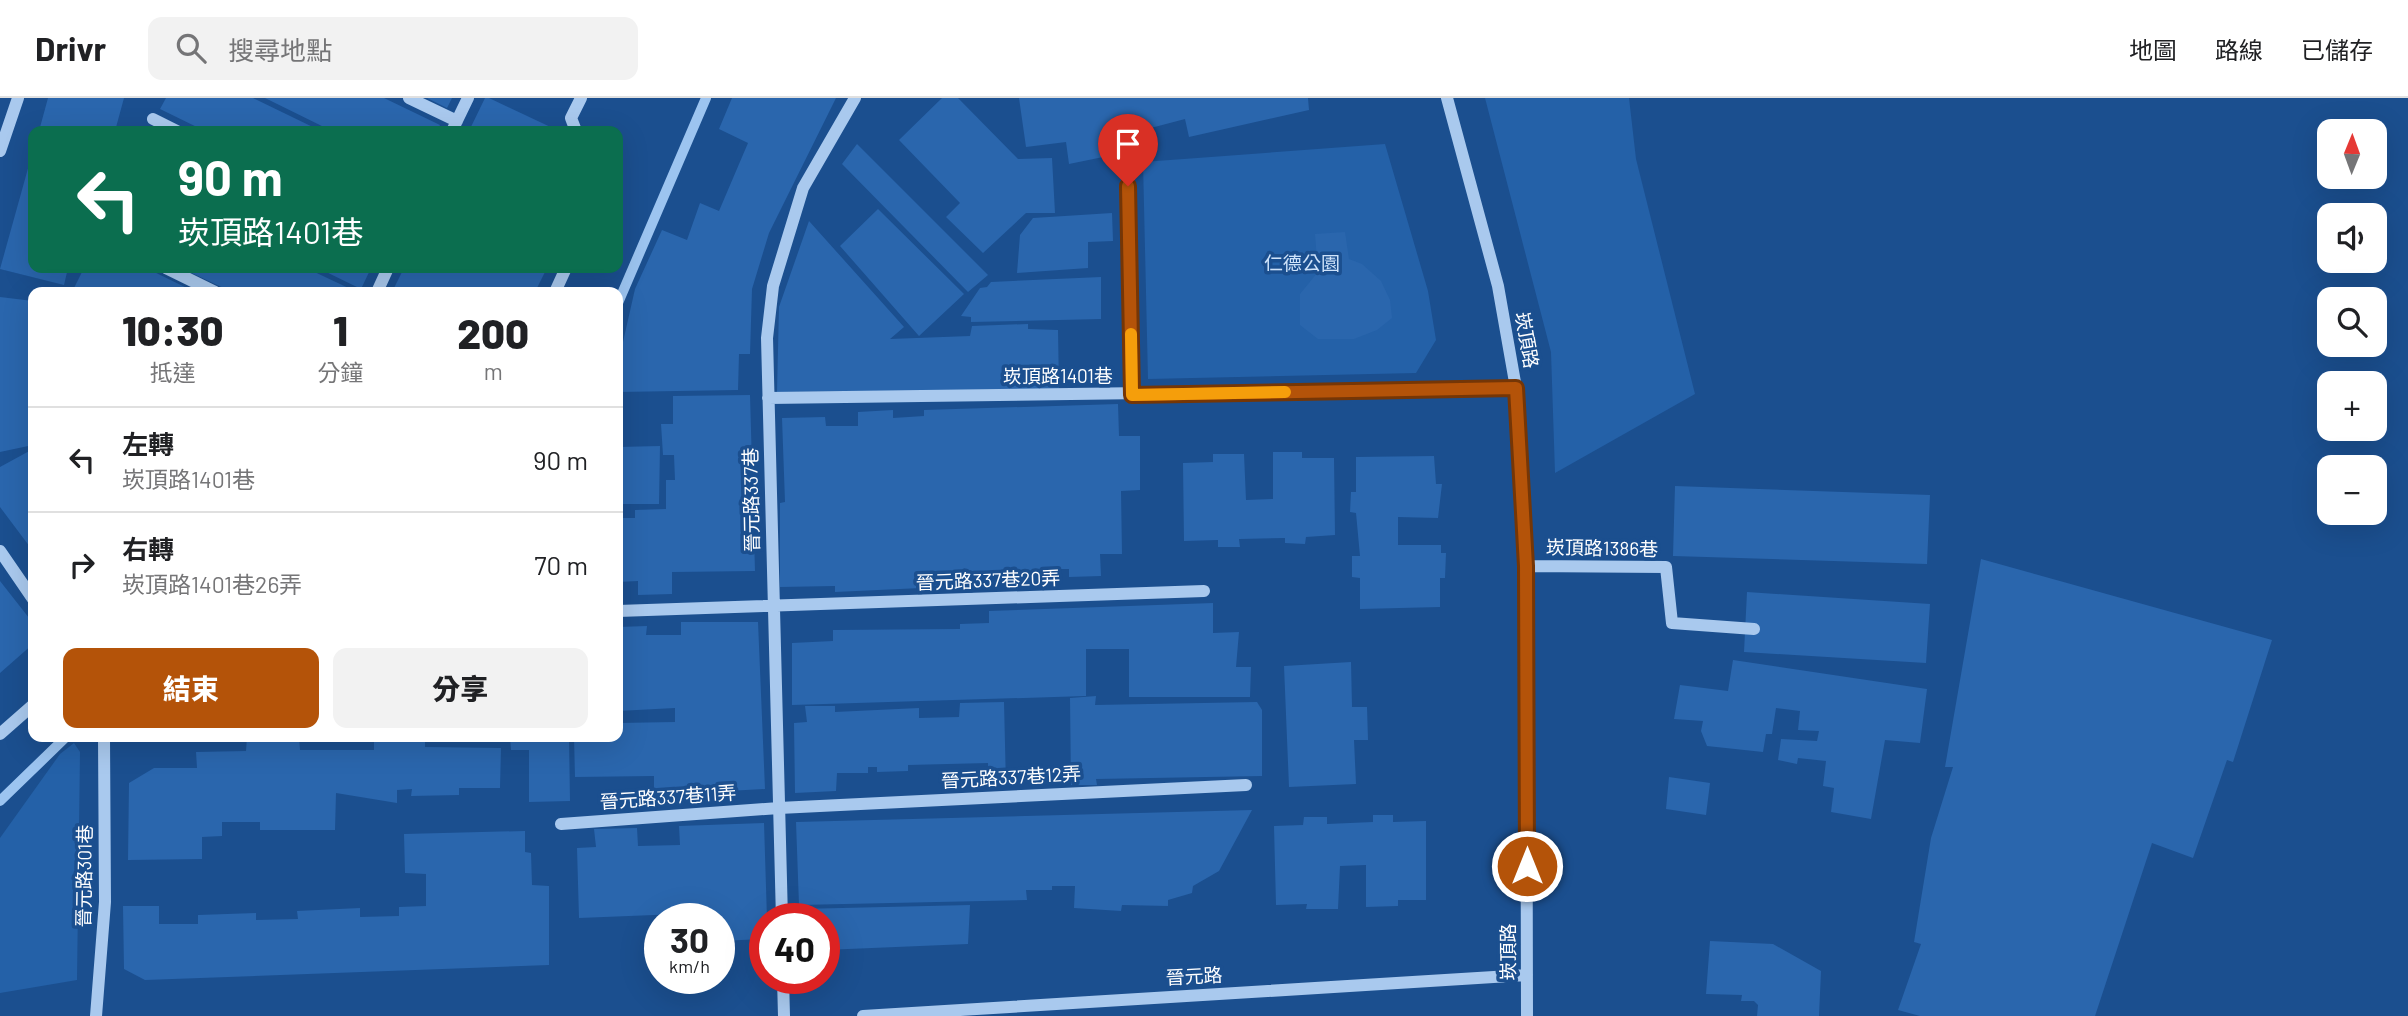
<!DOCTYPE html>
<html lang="zh-TW">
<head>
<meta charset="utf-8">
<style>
	body { margin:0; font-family:Barlow,"Noto Sans TC",sans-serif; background:#f2f2f2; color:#202124; height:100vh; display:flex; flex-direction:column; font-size:26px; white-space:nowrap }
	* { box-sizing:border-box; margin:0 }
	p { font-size:23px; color:#757577 }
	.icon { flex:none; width:38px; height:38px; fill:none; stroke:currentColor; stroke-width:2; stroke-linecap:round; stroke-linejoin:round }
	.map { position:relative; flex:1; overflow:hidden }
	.drawer { position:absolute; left:28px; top:189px; width:595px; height:455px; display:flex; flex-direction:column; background:#fff; border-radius:14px; box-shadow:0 7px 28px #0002 }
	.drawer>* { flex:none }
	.guide { position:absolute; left:28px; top:28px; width:595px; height:147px; border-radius:14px; box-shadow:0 7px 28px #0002; background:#0b6e4f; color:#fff; overflow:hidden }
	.needle { width:46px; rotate:1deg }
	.tools { position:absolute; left:2317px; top:21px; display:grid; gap:14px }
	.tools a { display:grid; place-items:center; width:70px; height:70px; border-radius:14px; background:#fff; box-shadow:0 7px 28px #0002; font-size:35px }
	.speed { position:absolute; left:644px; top:805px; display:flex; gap:14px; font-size:35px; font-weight:700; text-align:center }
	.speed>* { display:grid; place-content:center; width:91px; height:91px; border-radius:50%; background:#fff; box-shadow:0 7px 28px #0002; line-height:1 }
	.speed small { font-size:18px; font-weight:400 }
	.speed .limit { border:10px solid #d22; background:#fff; color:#111 }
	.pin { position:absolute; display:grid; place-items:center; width:60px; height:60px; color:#fff; margin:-72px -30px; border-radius:50% 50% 50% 0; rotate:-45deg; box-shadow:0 0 7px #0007 }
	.pin .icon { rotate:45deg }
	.me { position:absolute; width:77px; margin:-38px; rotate:0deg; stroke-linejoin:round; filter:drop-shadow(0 0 5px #0008) }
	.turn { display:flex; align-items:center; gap:24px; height:147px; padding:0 35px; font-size:32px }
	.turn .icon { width:91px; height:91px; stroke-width:2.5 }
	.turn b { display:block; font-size:49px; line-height:60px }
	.eta { display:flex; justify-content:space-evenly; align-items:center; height:119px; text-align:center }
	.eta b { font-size:42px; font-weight:800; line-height:49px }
	.button { display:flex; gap:14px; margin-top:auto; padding:14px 35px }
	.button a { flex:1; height:80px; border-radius:14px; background:#b45309; color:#fff; font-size:28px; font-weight:800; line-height:80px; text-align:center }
	.button a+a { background:#f2f2f2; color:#202124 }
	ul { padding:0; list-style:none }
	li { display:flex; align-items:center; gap:21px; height:105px; padding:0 35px; border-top:2px solid #e0e0e0 }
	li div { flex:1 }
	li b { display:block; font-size:26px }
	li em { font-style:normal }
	header { display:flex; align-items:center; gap:42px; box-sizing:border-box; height:98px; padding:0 35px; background:#fff; border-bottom:2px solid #e0e0e0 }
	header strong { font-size:33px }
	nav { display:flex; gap:38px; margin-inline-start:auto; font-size:24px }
	.search { width:490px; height:63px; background:#f2f2f2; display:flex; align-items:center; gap:18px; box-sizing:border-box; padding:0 24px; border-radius:14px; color:#757577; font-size:26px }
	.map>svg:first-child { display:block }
	.green { fill:#2461a8 }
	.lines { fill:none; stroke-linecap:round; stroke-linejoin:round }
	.stream { stroke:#9cc4f0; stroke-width:10 }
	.building { fill:#2a66ad }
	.minor { stroke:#a9c9ee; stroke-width:12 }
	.route-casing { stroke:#753606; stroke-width:18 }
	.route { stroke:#b45309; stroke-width:12 }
	.slow { stroke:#f59e0b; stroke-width:12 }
	.labels { text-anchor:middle; stroke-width:7; stroke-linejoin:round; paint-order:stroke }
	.park-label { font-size:19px; fill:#cfe3fa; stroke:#1b4f8f }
	.street-label { font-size:19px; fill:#fff; stroke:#1b4f8f }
</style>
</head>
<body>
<header>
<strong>Drivr</strong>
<div class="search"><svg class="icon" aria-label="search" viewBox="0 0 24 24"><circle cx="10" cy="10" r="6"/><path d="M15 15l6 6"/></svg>搜尋地點</div>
<nav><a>地圖</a><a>路線</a><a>已儲存</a></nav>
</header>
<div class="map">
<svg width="2408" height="918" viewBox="0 0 2408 918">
	<rect width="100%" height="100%" fill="#1b4f8f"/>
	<path class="green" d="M 1485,0 L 1629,0 L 1636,61 L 1695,296 L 1555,375 L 1551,254 Z
		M 1385,46 L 1428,193 L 1436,242 L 1416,275 L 1148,281 L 1143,64 Z
		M 74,645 L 80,654 L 77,882 L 0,895 L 0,740 L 60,656 Z"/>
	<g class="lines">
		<path class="stream" d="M 618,205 L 706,0
			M 0,703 L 66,639"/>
	</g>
	<path class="building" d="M 48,0 L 124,0 L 115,33 L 39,33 Z
		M 166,0 L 253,0 L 321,33 L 205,33 L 160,11 Z
		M 265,0 L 384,0 L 440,27 L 437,33 L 332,33 Z
		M 427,0 L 452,0 L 447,10 Z
		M 485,0 L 489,0 L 559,33 L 469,33 Z
		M 732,0 L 836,0 L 769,135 L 752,191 L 750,256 L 739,256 L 738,292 L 618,294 L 618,265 L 623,265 L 623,244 L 635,191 L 662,132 L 687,142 L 700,105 L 719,113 L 748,45 L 719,31 Z
		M 942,0 L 958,0 L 1018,61 L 1052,60 L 1055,115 L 1026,115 L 983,155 L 946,119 L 960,105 L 899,42 Z
		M 1019,0 L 1308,0 L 1309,12 L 1189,39 L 1185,21 L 1147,31 L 1152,49 L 1069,66 L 1066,44 L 1026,49 Z
		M 857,46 L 988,177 L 968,194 L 842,66 Z
		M 32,56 L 33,170 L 68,170 L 64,187 L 0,171 Z
		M 878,111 L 964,196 L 919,238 L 840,148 Z
		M 1112,115 L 1113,143 L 1088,144 L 1088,170 L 1017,175 L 1020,137 L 1033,120 Z
		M 809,123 L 904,229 L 890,241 L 970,238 L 972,228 L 1028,226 L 1028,231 L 1058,232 L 1059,291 L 777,294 L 779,209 Z
		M 1345,134 L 1349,161 L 1362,166 L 1381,183 L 1390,202 L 1392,220 L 1377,232 L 1354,241 L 1318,241 L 1300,227 L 1300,196 L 1318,174 L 1315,136 Z
		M 84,170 L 146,170 L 195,194 L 72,194 Z
		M 181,170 L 306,170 L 357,194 L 232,194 Z
		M 318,170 L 371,170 L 361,191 Z
		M 404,170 L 547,170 L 535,194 L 392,194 Z
		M 1101,179 L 1101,221 L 971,224 L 971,219 L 961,218 L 980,190 L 987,189 L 991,184 Z
		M 0,199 L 33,203 L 33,347 L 0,354 Z
		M 750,297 L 755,473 L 672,474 L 672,496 L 638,497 L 638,483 L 618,484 L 618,420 L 635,420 L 635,412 L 666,411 L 666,382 L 675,382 L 674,357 L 663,357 L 661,326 L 673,326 L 673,298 Z
		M 1118,306 L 1119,338 L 1140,338 L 1140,392 L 1121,393 L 1122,456 L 1100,456 L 1101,478 L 1069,479 L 1069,471 L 1048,471 L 1048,484 L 835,494 L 835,488 L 780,489 L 780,405 L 785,404 L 782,320 L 825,319 L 826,328 L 858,328 L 858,314 L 893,312 L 893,320 L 924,318 L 924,312 Z
		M 660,348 L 659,406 L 618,406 L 618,349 Z
		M 33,351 L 33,453 L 0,409 L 0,369 Z
		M 1273,354 L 1302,354 L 1302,360 L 1334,360 L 1335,437 L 1306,439 L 1305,446 L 1285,445 L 1285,440 L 1239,441 L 1240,449 L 1218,449 L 1218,442 L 1184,443 L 1183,365 L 1213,364 L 1213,356 L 1244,356 L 1246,402 L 1273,401 Z
		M 1434,358 L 1436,386 L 1442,386 L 1438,420 L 1398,419 L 1398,447 L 1441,447 L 1441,455 L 1446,455 L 1445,480 L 1440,480 L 1440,509 L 1360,511 L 1360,480 L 1352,479 L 1352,458 L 1360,458 L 1356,415 L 1350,414 L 1351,394 L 1356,394 L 1356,359 Z
		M 1675,388 L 1930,397 L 1927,466 L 1673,458 Z
		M 1981,461 L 2272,542 L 2233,664 L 2227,662 L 2193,760 L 2152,745 L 2095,918 L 1920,918 L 1898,912 L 1921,846 L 1914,844 L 1931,740 L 1953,669 L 1945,669 Z
		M 0,483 L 33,525 L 33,546 L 0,575 Z
		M 1747,494 L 1930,506 L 1926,565 L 1744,554 Z
		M 1213,505 L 1213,535 L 1239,534 L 1236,569 L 1251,569 L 1250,599 L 1129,599 L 1129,551 L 1086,551 L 1086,598 L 792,607 L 792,545 L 833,543 L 833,532 L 960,531 L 960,526 L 989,525 L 989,513 Z
		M 681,524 L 758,524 L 765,691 L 654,697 L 654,678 L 575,679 L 574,639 L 618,639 L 618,625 L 675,624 L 675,610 L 618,613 L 618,529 L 647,528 L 646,537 L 681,537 Z
		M 1733,562 L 1927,591 L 1920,645 L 1885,642 L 1871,721 L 1831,714 L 1834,690 L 1823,688 L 1826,663 L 1798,660 L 1797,666 L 1778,662 L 1781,641 L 1817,643 L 1819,633 L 1798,632 L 1800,613 L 1776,610 L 1772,636 L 1766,636 L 1763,654 L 1707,648 L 1701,633 L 1703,623 L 1674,621 L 1680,587 L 1728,593 Z
		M 1351,564 L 1352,609 L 1367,609 L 1368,642 L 1354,642 L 1356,686 L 1289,689 L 1284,568 Z
		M 1096,598 L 1095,607 L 1257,604 L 1262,612 L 1262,678 L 1096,681 L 1097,687 L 1071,687 L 1070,600 Z
		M 1004,604 L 1006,688 L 989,687 L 988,665 L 908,667 L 908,673 L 877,674 L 877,669 L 868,669 L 868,675 L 837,675 L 836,693 L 795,695 L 794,625 L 807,624 L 805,608 L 835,608 L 835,614 L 919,610 L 919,620 L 959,619 L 960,605 Z
		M 247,639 L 299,639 L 300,652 L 374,652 L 374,644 L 338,643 L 338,639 L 425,639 L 425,649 L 501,650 L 500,690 L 459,690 L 459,697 L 411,698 L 412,691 L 397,692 L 397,705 L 336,695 L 335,732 L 260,732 L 260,724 L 222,724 L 222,738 L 202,739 L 202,761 L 128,762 L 129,685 L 154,670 L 197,670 L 196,654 L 246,653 Z
		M 510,639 L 569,639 L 570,703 L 529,704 L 529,652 L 511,652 Z
		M 1669,679 L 1710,685 L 1706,717 L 1666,711 Z
		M 1252,712 L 1219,773 L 1193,788 L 1192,795 L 1168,802 L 1168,808 L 1122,807 L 1121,813 L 1074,810 L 1075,788 L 1052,788 L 1052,792 L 1026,792 L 1027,802 L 799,807 L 796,724 Z
		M 1373,717 L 1393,717 L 1393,724 L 1426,723 L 1426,802 L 1398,802 L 1398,808 L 1366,809 L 1366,767 L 1340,768 L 1338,811 L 1306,811 L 1307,806 L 1276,807 L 1274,728 L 1303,727 L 1304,719 L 1327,719 L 1327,726 L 1373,724 Z
		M 764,725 L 767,821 L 765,821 L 765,841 L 719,843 L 719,821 L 679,821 L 679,816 L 579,820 L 577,750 L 596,749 L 594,731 L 637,730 L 638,748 L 680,747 L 679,728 Z
		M 525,733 L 525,754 L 531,755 L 532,787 L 549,788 L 549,867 L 145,882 L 124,871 L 123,808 L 159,808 L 159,826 L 198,826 L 198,817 L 256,815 L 256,822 L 298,821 L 297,813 L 360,810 L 360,819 L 399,818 L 399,809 L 426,808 L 426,776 L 405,775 L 404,736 Z
		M 970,807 L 968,846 L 824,852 L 824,821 L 800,821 L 799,811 Z
		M 1710,843 L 1773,846 L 1821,873 L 1819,918 L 1757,918 L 1758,907 L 1754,903 L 1741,903 L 1742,897 L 1706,896 Z"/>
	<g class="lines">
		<path class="minor" d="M 409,0 L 457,23
			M 1447,0 L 1498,188 L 1516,290 L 1526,468 L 1527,918
			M 153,21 L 177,33
			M 452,33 L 468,0
			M 576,33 L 571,20 L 581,0
			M 0,53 L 18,0
			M 1128,62 L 1133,297
			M 166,170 L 215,194
			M 377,194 L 388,170
			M 555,194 L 566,170
			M 768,300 L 1516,290
			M 0,453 L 33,501
			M 1526,468 L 1666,469 L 1672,525 L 1754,531
			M 618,513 L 1204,493
			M 0,636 L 33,607
			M 561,726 L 779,710 L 1246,687
			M 782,821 L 767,240 L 773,188 L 803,90 L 855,0
			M 783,880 L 784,918
			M 96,918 L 105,804 L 104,639
			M 863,918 L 1527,877"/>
	</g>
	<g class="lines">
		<defs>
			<path id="route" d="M 1128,88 L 1132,297 L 1516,290 L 1526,468 L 1527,768"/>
		</defs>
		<use href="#route" class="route-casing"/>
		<use href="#route" class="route"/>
		<path class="slow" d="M 1131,236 L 1132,297 L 1285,294"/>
	</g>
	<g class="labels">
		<g class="park-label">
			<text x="1302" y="172">仁德公園</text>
		</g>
		<g class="street-label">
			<text transform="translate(1527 242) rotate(80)" y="7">崁頂路</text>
			<text x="1058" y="285">崁頂路1401巷</text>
			<text transform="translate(751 402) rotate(-91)" y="7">晉元路337巷</text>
			<text transform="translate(1602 450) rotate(1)" y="7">崁頂路1386巷</text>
			<text transform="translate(988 482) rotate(-2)" y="7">晉元路337巷20弄</text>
			<text transform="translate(1011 679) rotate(-3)" y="7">晉元路337巷12弄</text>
			<text transform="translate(668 699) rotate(-4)" y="7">晉元路337巷11弄</text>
			<text transform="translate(84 778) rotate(-89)" y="7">晉元路301巷</text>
			<text transform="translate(1508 854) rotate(-90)" y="7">崁頂路</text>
			<text transform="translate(1194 878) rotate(-3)" y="7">晉元路</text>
		</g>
	</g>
</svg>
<div class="tools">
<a><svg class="needle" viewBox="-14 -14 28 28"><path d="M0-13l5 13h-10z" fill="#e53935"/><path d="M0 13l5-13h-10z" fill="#757577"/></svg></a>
<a><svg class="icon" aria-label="sound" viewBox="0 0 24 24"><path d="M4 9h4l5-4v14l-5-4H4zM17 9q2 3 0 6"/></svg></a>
<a><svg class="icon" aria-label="search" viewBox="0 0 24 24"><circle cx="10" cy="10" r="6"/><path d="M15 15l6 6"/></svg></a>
<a>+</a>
<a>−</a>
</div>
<div class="speed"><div>30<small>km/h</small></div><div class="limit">40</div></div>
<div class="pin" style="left:1128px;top:88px;background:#d93025"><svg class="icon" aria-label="arrive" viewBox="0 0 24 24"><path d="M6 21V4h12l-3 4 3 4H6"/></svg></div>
<svg class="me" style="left:1527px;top:768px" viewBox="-20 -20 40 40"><circle r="17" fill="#b45309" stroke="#fff" stroke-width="3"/><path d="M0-11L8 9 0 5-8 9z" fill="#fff"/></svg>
<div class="guide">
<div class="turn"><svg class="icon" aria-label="left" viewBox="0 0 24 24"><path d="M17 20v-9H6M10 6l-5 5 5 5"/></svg><div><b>90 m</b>崁頂路1401巷</div></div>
</div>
<section class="drawer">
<div class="eta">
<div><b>10:30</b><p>抵達</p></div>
<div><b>1</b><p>分鐘</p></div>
<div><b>200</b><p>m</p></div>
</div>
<ul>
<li><svg class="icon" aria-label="left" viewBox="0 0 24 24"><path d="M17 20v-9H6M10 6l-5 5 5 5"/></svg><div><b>左轉</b><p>崁頂路1401巷</p></div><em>90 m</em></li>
<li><svg class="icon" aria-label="right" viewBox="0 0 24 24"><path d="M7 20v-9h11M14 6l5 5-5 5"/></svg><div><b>右轉</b><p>崁頂路1401巷26弄</p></div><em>70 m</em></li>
</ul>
<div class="button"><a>結束</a><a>分享</a></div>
</section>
</div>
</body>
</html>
